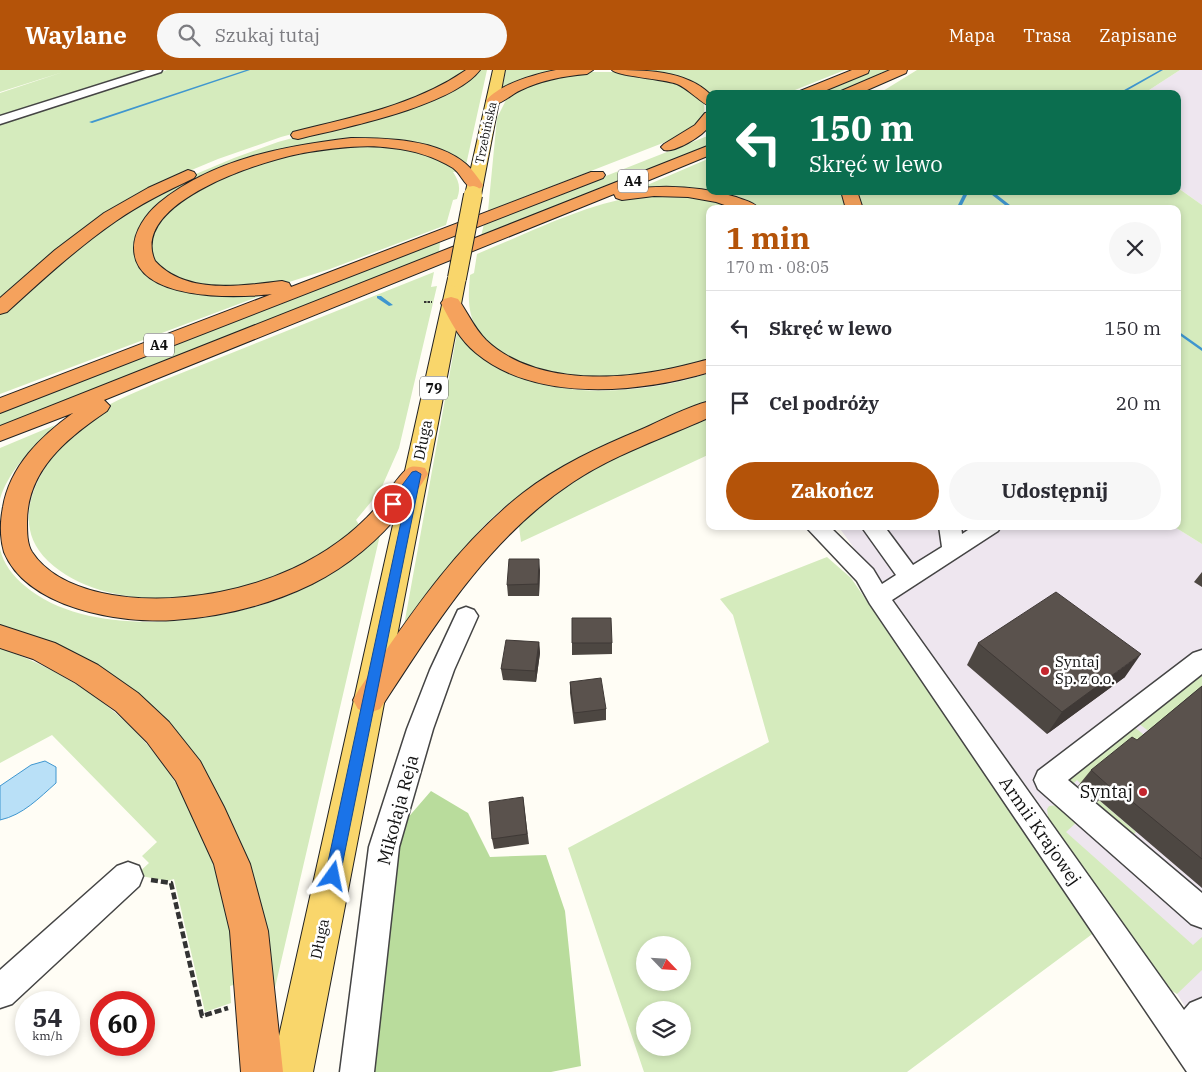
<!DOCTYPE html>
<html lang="pl">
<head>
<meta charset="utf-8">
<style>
	:root { --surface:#fff; --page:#f7f7f7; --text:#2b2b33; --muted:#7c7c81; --line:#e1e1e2; --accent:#b45309 }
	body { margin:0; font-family:"IBM Plex Serif",serif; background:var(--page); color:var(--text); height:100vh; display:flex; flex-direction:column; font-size:19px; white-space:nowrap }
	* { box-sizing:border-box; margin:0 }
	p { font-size:16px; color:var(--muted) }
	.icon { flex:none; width:28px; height:28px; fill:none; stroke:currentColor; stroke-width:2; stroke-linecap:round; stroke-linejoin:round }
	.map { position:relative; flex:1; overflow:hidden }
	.details { position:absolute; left:706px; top:135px; width:475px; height:325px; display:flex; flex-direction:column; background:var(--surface); border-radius:10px; box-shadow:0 2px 8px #0003 }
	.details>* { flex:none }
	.hud { position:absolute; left:706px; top:20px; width:475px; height:105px; border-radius:10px; box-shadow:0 2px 8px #0003; background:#0b6e4f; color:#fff; overflow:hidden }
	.needle { width:32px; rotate:115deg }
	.controls { position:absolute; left:636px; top:866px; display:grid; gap:10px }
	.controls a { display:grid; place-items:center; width:55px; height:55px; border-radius:50%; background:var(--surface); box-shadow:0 2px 8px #0003; font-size:25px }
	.speed { position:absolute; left:15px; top:921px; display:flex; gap:10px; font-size:25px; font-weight:700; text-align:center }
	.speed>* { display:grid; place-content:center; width:65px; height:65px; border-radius:50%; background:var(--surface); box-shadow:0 2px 8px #0003; line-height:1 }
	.speed small { font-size:12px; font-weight:400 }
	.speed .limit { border:8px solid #d22; background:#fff; color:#111 }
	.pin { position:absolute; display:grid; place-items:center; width:42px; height:42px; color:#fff; margin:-21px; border:2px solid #fff; border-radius:50%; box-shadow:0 1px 5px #0007 }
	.me { position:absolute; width:55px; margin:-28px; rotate:12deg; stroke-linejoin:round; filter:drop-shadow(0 0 4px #0008) }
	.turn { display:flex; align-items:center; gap:18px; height:105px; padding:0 20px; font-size:22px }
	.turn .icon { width:65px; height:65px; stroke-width:2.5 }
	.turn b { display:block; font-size:35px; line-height:42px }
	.round { display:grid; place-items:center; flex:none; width:52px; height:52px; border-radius:26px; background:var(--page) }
	.head { display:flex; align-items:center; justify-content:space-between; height:85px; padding:0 20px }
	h1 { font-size:30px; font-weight:700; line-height:38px; color:var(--accent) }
	.primary-button { display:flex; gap:10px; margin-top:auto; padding:10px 20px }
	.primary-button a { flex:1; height:58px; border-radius:30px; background:var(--accent); color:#fff; font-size:20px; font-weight:700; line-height:58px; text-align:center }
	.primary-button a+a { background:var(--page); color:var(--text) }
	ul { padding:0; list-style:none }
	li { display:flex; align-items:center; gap:15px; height:75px; padding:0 20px; border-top:1px solid var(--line) }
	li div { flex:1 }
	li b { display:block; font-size:19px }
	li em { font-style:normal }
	header { display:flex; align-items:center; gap:30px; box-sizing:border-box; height:70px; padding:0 25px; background:var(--accent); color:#fff }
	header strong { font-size:24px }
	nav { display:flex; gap:28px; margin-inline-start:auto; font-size:18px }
	.search { width:350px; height:45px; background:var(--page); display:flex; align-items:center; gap:12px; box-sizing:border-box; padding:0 18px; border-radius:28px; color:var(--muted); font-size:19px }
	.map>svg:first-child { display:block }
</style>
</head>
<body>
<header>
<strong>Waylane</strong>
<div class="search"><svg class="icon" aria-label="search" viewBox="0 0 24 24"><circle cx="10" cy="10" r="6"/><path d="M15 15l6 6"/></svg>Szukaj tutaj</div>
<nav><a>Mapa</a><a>Trasa</a><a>Zapisane</a></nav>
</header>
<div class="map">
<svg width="1202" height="1002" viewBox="0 0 1202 1002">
	<rect width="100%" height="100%" fill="#fffdf5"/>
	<path fill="#eee6ef" d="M1180,0h22v135l-24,-17v-94h-35z
		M838,456h335l29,18v489l-25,-39z"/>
	<path fill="#d5ebbd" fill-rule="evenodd" d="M0,0h146l-146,46v-23l63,-21 -63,20z
		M167,0h302l-7,6 -55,27 -126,34 -63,22 -48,20 -170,121v-177z
		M478,0h9l-21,95 -28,-15 -110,-8 -135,41 -57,65v11l8,12 18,12 106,10 -268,101v-80l101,-87 83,-48 50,-21 44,-16 113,-31z
		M506,0h62l-66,19z
		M637,0h208l-60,24h-75v2l-53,-23z
		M870,0h22l-56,24h-24z
		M917,0h263l-37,24h-265z
		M586,2h32l59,11 25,16c11,24 -17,34 -34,42l-180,70 9,-93 10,-20 17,-13z
		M710,65v10l-229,91 3,-12z
		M376,75l53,9 29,17 -5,1c6,9 8,16 4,27l-4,1 -7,25 -116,44 -44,14 -57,4 -30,-3 -15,-3 -27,-15 -7,-17 4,-20 18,-22 46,-30 91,-27z
		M710,88v33h132l6,18h-88l-8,-4 -114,-16z
		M1178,118l24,17v339l-29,-18h5v-317h-317l-6,-18h323z
		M649,125c31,0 59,3 89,14h-28v149c-27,9 -53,16 -81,18 -49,4 -149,-6 -159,-66 -2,-11 -1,-23 0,-35l4,-2 3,-19c55,-22 112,-53 172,-59z
		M440,172l-1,11 -439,174v-14z
		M434,202l-3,15 6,-1 -38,162 -19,43 -24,29 4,6c-29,23 -60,43 -95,56 -63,22 -164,29 -217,-21 -47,-45 2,-110 40,-142 19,-16 44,-25 66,-35z
		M457,263c59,71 172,66 253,40v27c-78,35 -168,65 -228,128 -30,32 -54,68 -79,103z
		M710,344v40l-189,88 -3,-23c60,-46 124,-74 192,-105z
		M55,355c-21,22 -46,44 -55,74v-51z
		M380,465l-106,457 -6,-22 4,-6 -11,-50 -56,-140 -205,-146v-79c4,16 13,27 25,37 60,51 177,39 246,16 39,-13 80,-39 109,-67z
		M827,487l24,21 244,354 -188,140h-263l-76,-224 201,-106 -36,-127 -13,-16zM645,875h37v37h-37zM645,940h37v38h-37z
		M0,578c161,58 217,174 240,335l-10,3 1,17 -26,9 -31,-133 -7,2 -31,-6 13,-12 -7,-7 15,-14 -105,-107 -52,28z
		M1202,604v17l-51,42 -13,-10z
		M1134,657l13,10 -66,47 -4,-4 -3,3 22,20 3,-3 37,32 -6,6 -62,-53v-6z
		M1058,735l20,16 -12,11 127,113 9,-8v33l-25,24 -10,-6 -118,-164 -2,-15 2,-3z"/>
	<path fill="#b9dc9c" d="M431,721l37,22 22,44 56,-2 19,56 16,155 -30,6h-182l30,-244z"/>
	<path fill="#b9e0f7" stroke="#3f96cf" d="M45,691l11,6v16c-17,15 -33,32 -56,37v-34l31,-21z"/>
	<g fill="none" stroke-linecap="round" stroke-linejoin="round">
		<path fill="#3f96cf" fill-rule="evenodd" d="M246,0h4l-158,53 -3,-1z
			M1160,0h3l-42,24h-4z
			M965,121h4l-9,18h-4z
			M987,121h5l23,18h-5z
			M377,226h4l12,9 -4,1 -12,-8z
			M1178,261l24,17v3l-24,-17z"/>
		<defs>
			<path id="minor" d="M146,0h16l-1,2 -161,52v-8z
				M805,456h24l44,43 9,15 14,-9 -35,-49h23l29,39 29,-18 -3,-21h22l1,8 12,-8h27l-3,5 -106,69 292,410 6,-7 12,-5v74h-15l-317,-468 -13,-23z
				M466,537l8,3 4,6 -24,54 -21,59 -34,118 -25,225h-34l29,-225 38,-118 23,-59 28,-60z
				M1202,580v24l-134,106 134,113v35l-11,-4 -153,-135 -4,-9 4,-9 155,-118z
				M128,792l11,4 4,10 -4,10 -127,118 -12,4v-38l117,-104z"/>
			<path id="major" d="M493,0h12l-24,125 -2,3h-12l-2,-3z
				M457,202l7,2 2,4 -153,794h-42l177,-794 2,-4z"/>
			<path id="highway" d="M466,0h14c-27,36 -137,58 -182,69l-5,-1 -2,-3 2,-3c59,-15 121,-26 173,-62z
				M556,0h37l-6,4c-23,2 -45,6 -66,16 -9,4 -18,13 -28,15l-7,-4c13,-17 50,-27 70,-31z
				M612,0c33,0 73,0 98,24v12c-8,-2 -21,-17 -33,-22 -13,-5 -61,-8 -65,-14z
				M852,0h17l-1,3 -51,21h-19l2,-3z
				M890,0h17l-1,3 -48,21h-19l2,-3z
				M710,42c0,5 1,11 -2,15 -5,9 -34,26 -44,23l-3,-3 3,-3 31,-19 10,-12z
				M351,68c36,0 86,1 115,26 7,6 12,14 17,21l-2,3c-16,4 -17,-12 -28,-20 -18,-11 -40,-18 -61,-20 -27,-4 -56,0 -83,4 -40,6 -181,49 -154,109 31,34 86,25 127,20l7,2 2,4 300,-115h12l2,3 -2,3 -603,235v-15l272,-104c-35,4 -138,8 -138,-46 0,-17 12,-34 25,-45 54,-44 125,-57 192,-65z
				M710,75v10l-85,35c38,-6 75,-4 111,7 7,3 19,5 23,12h-23l-20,-7 -28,-5 -34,-1 -32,4 -6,-2 -2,-4 -510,206 6,6 -3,5c-40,27 -80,59 -80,111 0,10 0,22 5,30 29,44 106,50 153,45 74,-7 148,-37 196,-95 8,-10 16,-25 26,-33 5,-4 12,-2 18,-1l3,6c-29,47 -66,85 -116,110 -43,21 -91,33 -138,36 -54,4 -147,-12 -170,-68 -4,-14 -4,-30 -1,-45 7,-41 38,-71 70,-94l-73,28v-15z
				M188,100l6,2 2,3 -2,3c-27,13 -54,26 -78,43 -39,27 -74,59 -109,91l-7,2v-16l55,-48 49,-37 44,-25z
				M841,121h16l6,18h-17z
				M451,227l7,2c10,14 16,29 28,41 43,41 117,41 172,31 18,-3 35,-8 52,-12v13c-70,21 -174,31 -234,-19 -16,-13 -26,-32 -35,-50l3,-4z
				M710,331v16c-46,21 -95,37 -137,65 -86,57 -138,143 -193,227l-11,4 -11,-4 -5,-9 5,-9c49,-71 96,-144 165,-198 35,-27 76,-46 117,-63 23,-10 46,-23 70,-29z
				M0,555l55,18 43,22 40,28 31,29 31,39 24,46 26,57 18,67 15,141h-42l-11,-141 -16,-67 -38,-83 -29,-39 -31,-31 -40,-28 -43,-24 -33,-11z"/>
		</defs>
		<use href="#minor" stroke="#444" stroke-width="3"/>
		<use href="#major" stroke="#222" stroke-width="2"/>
		<use href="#highway" stroke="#222" stroke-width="2"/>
		<path stroke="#333" stroke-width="2" stroke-dasharray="2.5 1" stroke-linecap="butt" d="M424,232h8"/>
		<path stroke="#333" stroke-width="4.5" stroke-dasharray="7 3" stroke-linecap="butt" d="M151,810l20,3 31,133 26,-8"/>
		<use href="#minor" fill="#fff" fill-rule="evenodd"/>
		<use href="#major" fill="#f9d66b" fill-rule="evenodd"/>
		<use href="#highway" fill="#f5a25d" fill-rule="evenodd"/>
		<defs>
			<path id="major-bridge" d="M457,208l16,-83"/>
		</defs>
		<use href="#major-bridge" stroke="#222" stroke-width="20" stroke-linecap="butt"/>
		<use href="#major-bridge" stroke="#f9d66b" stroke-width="18"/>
	</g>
	<path fill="#4d4742" d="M540,500l-1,26h-31l-1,-11z
		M1202,502v15l-8,-5z
		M539,572l1,11 -4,29 -33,-2 -2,-11z
		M572,573h40v11l-40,1z
		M978,573l147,34 -78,57 -80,-69z
		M570,612l36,27v11l-32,4 -4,-31z
		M1202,616v202l-103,-88 -2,2 -19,-16 13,-16 46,-30z
		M523,727l6,47 -35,5 -2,-10z"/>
	<path fill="#3f3936" d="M539,489l1,11 -1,26 -1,-12z
		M539,572l1,11 -4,29 -1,-11z
		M1141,584l-16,23 -78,57 15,-22z"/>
	<path fill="#5a524d" stroke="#3f3936" d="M509,489h30l-1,25 -31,1z
		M1056,522l85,62 -79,58 -84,-69z
		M572,548h39l1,25h-40z
		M506,570l33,2 -4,29 -34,-2z
		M601,608l5,31 -32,4 -4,-31z
		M1202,616v173l-90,-74 -2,2 -19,-17 41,-33 5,3z
		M523,727l4,37 -35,5 -3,-37z"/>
	<path fill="#1a73e8" stroke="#114b97" d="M416,401l5,3 -81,402 -2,5 -5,3 -6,-3 -2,-5 82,-382 -10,13h-7l-2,-3 24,-32z"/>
	<g fill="#c4262e" stroke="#fff" stroke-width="2">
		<circle cx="1045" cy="601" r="5"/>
		<circle cx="1143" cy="722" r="5"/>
	</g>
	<g text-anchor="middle" stroke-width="5" stroke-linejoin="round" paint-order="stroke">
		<g font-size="12" fill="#111" stroke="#fff">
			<text transform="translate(486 63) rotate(-78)" y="4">Trzebińska</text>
		</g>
		<g fill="#fff" stroke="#585858" stroke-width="1">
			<rect x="618" y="99.5" width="30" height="23" rx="4"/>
			<rect x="144" y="263.5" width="30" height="23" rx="4"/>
			<rect x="420" y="306.5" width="28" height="23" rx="4"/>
		</g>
		<g font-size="14" font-weight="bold" fill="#111">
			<text x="633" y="116">A4</text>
			<text x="159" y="280">A4</text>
			<text x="434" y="323">79</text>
		</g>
		<g font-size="15" fill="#111" stroke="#fff">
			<text transform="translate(423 370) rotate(-78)" y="5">Długa</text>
			<text transform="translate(320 869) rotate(-78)" y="5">Długa</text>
		</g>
		<g font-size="15" fill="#111" stroke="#fff" text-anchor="start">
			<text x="1055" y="597">Syntaj<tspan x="1055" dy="17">Sp. z o.o.</tspan></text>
		</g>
		<g font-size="18" fill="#111" stroke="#fff" text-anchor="end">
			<text x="1133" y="728">Syntaj</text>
		</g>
		<g font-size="18" fill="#111" stroke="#fff">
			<text transform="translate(398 740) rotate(-75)" y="6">Mikołaja Reja</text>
			<text transform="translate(1040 761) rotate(55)" y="6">Armii Krajowej</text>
		</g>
	</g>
</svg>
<div class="controls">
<a><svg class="needle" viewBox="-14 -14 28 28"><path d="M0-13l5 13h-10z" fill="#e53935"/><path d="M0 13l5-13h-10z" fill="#7c7c81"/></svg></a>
<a><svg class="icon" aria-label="layers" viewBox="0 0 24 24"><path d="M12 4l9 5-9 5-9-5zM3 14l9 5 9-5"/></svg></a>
</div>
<div class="speed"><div>54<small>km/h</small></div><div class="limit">60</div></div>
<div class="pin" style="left:393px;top:434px;background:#d93025"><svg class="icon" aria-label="arrive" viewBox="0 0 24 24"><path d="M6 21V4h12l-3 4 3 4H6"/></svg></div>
<svg class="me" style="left:333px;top:806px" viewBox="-20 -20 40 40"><path d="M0-17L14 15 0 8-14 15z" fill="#1a73e8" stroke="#fff" stroke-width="4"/></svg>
<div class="hud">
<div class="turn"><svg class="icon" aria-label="left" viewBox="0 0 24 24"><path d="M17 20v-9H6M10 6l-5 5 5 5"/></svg><div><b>150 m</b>Skręć w lewo</div></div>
</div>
<section class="details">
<div class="head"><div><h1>1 min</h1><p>170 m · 08:05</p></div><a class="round"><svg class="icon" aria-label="close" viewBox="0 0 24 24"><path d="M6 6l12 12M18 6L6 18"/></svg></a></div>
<ul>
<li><svg class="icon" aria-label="left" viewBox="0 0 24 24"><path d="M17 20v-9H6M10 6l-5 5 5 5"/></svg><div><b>Skręć w lewo</b></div><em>150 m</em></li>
<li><svg class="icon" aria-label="arrive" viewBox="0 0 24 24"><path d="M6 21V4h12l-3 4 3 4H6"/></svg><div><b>Cel podróży</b></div><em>20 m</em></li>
</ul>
<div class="primary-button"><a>Zakończ</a><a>Udostępnij</a></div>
</section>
</div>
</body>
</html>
